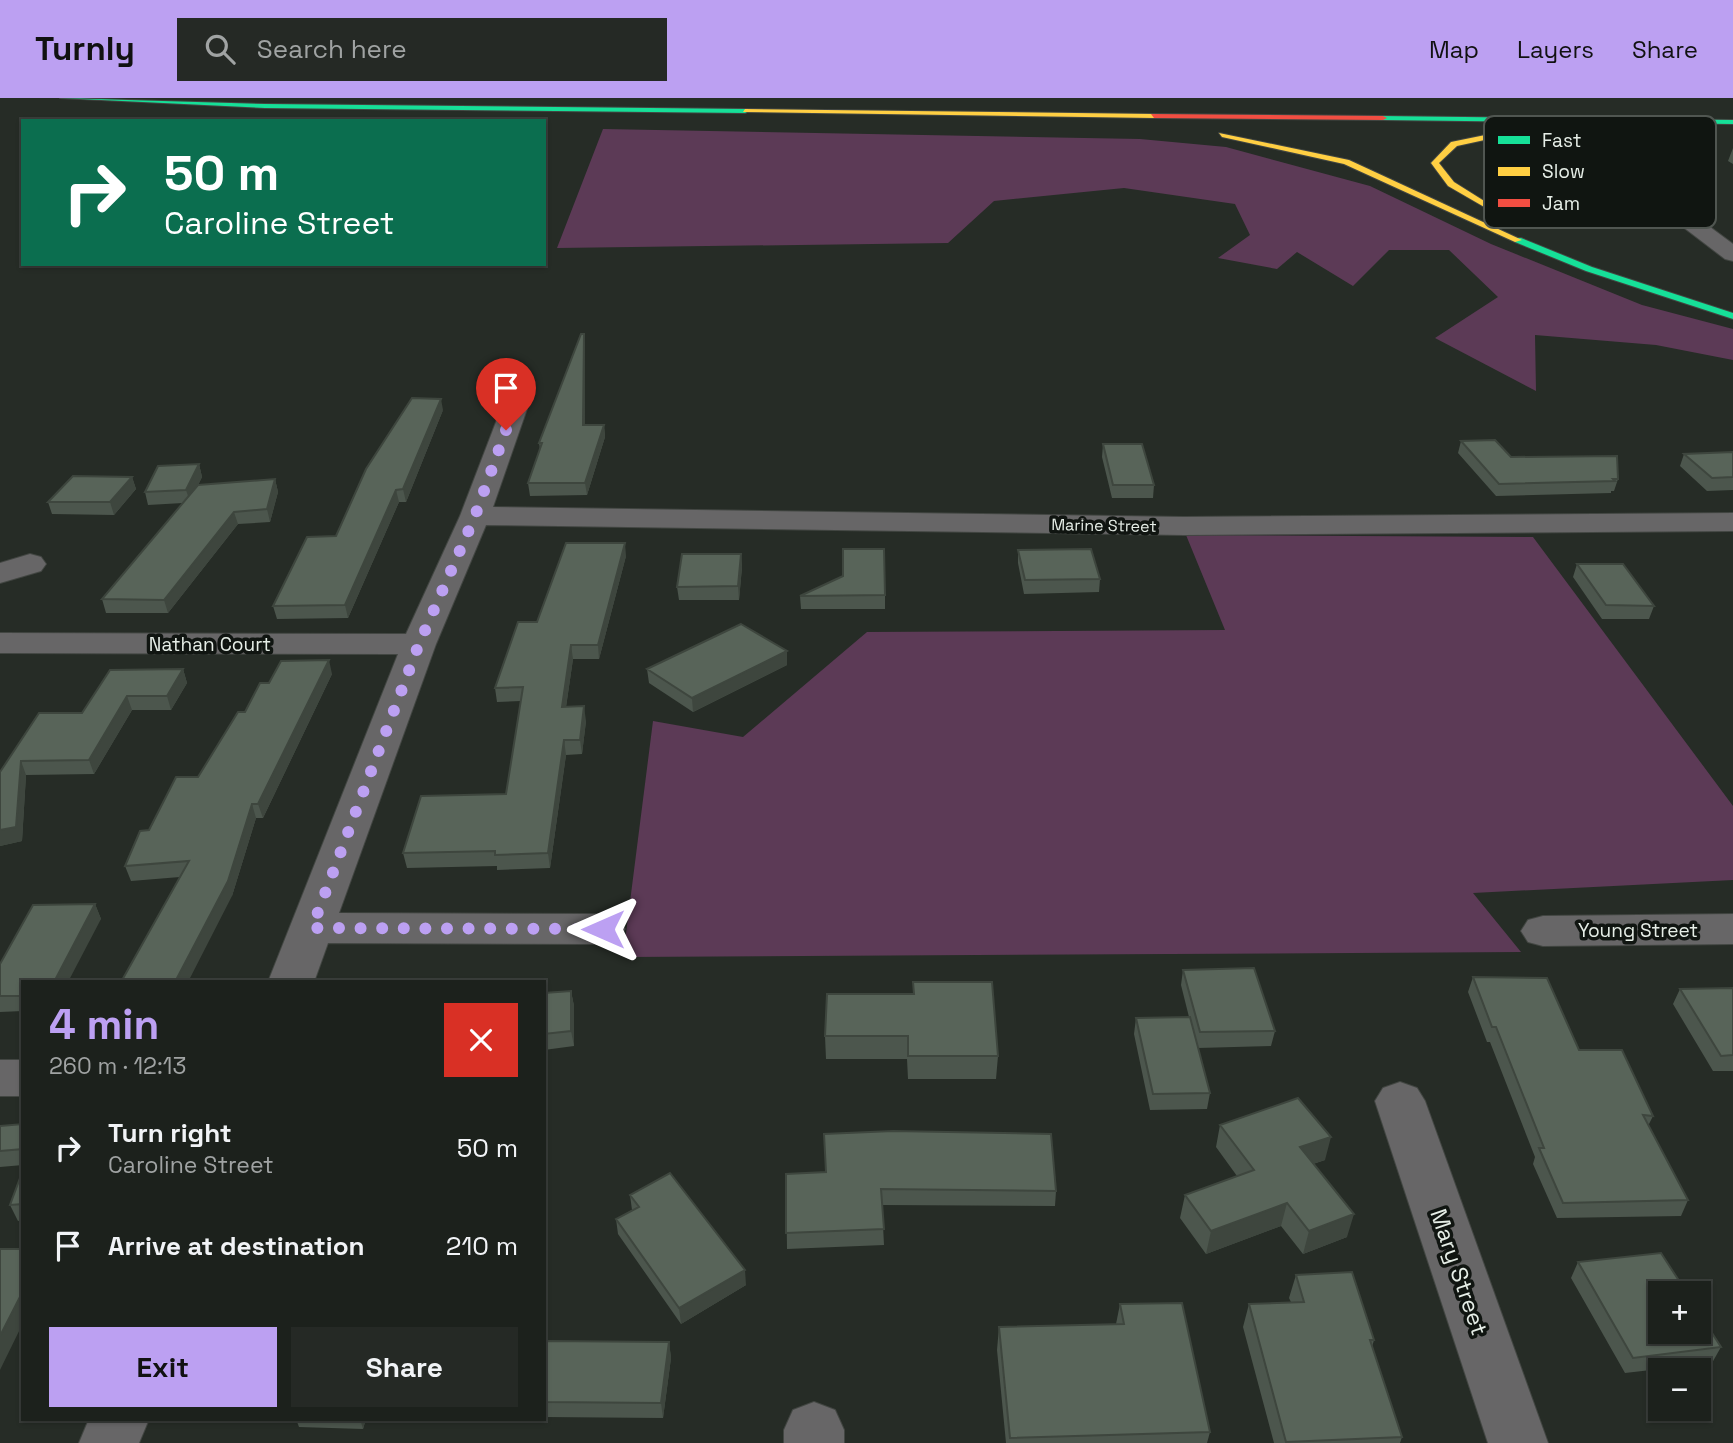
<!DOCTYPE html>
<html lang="en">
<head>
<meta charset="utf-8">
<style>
	:root { --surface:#1c211c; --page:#252925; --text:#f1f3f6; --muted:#a0a3a3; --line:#3a3e3b; --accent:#bca0f2 }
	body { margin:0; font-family:"Space Grotesk",sans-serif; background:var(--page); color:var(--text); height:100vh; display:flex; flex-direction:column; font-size:26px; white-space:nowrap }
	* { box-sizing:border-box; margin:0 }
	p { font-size:23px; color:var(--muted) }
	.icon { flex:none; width:38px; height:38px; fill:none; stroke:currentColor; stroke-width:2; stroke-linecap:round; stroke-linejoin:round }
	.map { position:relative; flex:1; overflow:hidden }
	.panel { position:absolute; left:21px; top:882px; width:525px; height:441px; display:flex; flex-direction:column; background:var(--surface); border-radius:0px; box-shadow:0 2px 5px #0004,0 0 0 2px var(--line) }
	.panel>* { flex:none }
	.top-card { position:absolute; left:21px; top:21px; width:525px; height:147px; border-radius:0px; box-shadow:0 2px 5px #0004,0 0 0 2px var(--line); background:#0b6e4f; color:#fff; overflow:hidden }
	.tools { position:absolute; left:1648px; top:1183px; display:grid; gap:14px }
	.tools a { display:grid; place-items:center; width:63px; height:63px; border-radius:0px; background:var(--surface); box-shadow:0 2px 5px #0004,0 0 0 2px var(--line); font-size:35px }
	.pin { position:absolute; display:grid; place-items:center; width:60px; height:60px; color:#fff; margin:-72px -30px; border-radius:50% 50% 50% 0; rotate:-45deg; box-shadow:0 0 7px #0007 }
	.pin .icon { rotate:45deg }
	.me { position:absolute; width:77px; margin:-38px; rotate:270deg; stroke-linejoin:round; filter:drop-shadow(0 0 5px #0008) }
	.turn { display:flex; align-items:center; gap:24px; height:147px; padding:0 28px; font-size:32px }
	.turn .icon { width:91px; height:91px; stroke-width:2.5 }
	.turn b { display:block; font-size:49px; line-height:60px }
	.round { display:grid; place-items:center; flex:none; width:74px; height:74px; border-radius:0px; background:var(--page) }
	.head { display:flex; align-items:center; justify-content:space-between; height:119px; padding:0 28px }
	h1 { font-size:42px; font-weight:800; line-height:52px; color:var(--accent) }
	.cta { display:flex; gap:14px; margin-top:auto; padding:14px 28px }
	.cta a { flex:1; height:80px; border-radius:0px; background:var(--accent); color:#111; font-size:28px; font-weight:800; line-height:80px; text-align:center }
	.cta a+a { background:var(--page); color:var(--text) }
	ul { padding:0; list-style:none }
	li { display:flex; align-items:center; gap:21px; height:98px; padding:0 28px }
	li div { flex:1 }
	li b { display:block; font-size:26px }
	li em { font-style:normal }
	header { display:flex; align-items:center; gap:42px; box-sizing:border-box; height:98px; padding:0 35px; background:var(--accent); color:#111 }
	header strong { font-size:33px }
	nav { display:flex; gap:38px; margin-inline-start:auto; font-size:24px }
	.search { width:490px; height:63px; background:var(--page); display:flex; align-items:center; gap:18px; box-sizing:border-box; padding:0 24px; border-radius:0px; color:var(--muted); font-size:26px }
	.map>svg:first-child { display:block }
</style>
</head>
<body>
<header>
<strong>Turnly</strong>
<div class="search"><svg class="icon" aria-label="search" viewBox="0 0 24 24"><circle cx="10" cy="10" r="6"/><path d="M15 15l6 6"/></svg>Search here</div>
<nav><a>Map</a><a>Layers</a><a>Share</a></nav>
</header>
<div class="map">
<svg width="1733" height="1345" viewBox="0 0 1733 1345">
	<rect width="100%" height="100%" fill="#262c26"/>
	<path fill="#5c3a56" d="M603,31l537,10 86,8 144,39 121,58 151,61 91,24v31l-77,-15 -121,-10 1,56 -101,-53 63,-41 -49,-47h-60l-36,36 -56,-34 -20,17 -59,-11 32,-23 -15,-31 -111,-16 -130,13 -46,42 -391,5z
		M1186,437l347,2 200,269v74l-260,13 48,59 -898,5 30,-236 90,16 124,-105 358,-2z"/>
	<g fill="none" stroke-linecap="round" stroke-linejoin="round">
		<defs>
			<path id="street" d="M1555,44l51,13 23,12 104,77v17l-8,-2 -110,-84 -23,-12 -43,-11 -3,-4z
				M504,284l9,2 14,25 -34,98 691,10 549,-4v18l-549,4 -698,-10 -50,119 -97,269 264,1 15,4 7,11 -7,11 -15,4 -275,-1 -14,39h-46l130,-328 -398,-1v-20l406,1 54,-118 41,-107 -10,-19 4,-6z
				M30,456l11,3 5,7 -5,7 -41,12v-20z
				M1733,816v30l-190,2 -15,-4 -7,-11 7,-11 15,-4z
				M0,962h23v36h-23z
				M1400,984l17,6 8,13 123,342h-60l-113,-342 8,-13z
				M814,1304l21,8 9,20v13h-60v-13l9,-20z
				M89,1321h60l-10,24h-60z"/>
			<path id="fast" d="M60,0l205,6 480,5 4,2 -4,2 -480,-5z
				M1380,18l353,4v4l-350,-4z
				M1515,140h6l71,29 141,46v6l-147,-48 -71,-29z"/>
			<path id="slow" d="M745,11l409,5 4,2 -4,2 -411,-6z
				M1500,34l3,4 -46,10 -18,17 15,19 35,22v4h-3l-38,-22 -17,-23 20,-21z
				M1219,35l130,27 173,80 -7,2 -171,-78 -122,-27z"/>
			<path id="jam" d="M1151,16l232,2 4,2 -4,2 -229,-2z"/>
		</defs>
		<use href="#street" stroke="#424642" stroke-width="2"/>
		<use href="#fast" stroke="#424642" stroke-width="2"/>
		<use href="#slow" stroke="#424642" stroke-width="2"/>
		<use href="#jam" stroke="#424642" stroke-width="2"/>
		<use href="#street" fill="#676667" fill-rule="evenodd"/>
		<use href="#fast" fill="#16e098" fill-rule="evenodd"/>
		<use href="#slow" fill="#ffcf43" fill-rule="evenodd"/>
		<use href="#jam" fill="#f24e42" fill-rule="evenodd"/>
	</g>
	<path fill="#4c564d" d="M1733,50v16l-5,-3z
		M585,247v80h19l1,12 -18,58 -57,1 -2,-13 12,-34 -1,-6z
		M443,312l-37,92h-7l-51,116 -71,1 -4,-13 63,-70z
		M1461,343l50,16 107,22 -4,12h-3v2l-115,3 -38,-43z
		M1103,346l51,41 -1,13h-41l-10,-41z
		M1733,354v38l-26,1 -27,-25 4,-12z
		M199,366l3,13 -4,8 77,-6 3,13 -8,30 -32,2 -70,89h-62l-4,-14 81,-96 -35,2 -3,-13z
		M132,379l4,12 -22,26 -62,-1 -4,-12z
		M1018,452l82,29 -1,13 -75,2 -6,-31z
		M741,456l1,13 -3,33h-60l-2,-13z
		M626,458l-27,103h-26l-7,48 20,14 -4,33 -16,1 -16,113 -53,2v-4l-90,2 -4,-15 103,-59 15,-93 -24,1 -2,-14 42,-66z
		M1577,466l77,42 -5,13h-47l-29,-42z
		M885,497v14h-84l-1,-13z
		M787,567l-94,47 -44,-29 -2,-14z
		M183,571l4,14 -16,27h-39l-38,64 -68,1 -4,66 -22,5v-74l82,-59z
		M332,576l-69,144h-7l-24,78 -52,-19 -49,4 -6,-15 24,-36 49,-53 47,-65 24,-29z
		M95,806l6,15 -78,63v29l-23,1v-48z
		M1183,872l92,61 -4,15 -73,2 12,45 -3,16 -57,1 -16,-76 2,-16 53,-1 -8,-32z
		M1473,879l106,73 74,66 -5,10 40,74 -7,16 -124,2 -24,-54 2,-7 -45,-115h-3l-19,-50z
		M913,884l85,74 -2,23h-88l-1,-20h-81l-1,-23 88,-42z
		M1733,890v83h-20l-40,-67 7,-15z
		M571,893l3,15v40l-30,4v-57z
		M23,1026v41l-23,2v-41z
		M1220,1027l105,35 -12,4 34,73 -44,17 -22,-28 -75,28 -26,-36 5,-23 52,-19 -21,-29z
		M23,1072v50l-5,1 -8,-16z
		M786,1076l270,17 -1,15 -173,-1 2,40 -97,4z
		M630,1097l116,90 -65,39 -63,-90 -2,-15 16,-9z
		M1578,1164l143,85 -9,16 -87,10 -54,-95z
		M1296,1177l78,65 -2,7 30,90 -2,6h-126l-31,-116 6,-23 42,-2 -2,-4z
		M1120,1206l90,128 -3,11h-201l-9,-93 2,-23 117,-3z
		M544,1243l125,1 2,16 -8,60 -119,-1z
		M296,1321h70l-3,10 -64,-2z"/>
	<path fill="#3e463e" d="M584,236l1,11v92l-2,-12z
		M441,301l2,11 -37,92 -3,-13z
		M604,327l1,12 -18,58 -2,-12z
		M199,366l3,13 -12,25 -4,-12z
		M132,379l4,12 -22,26 -4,-13z
		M275,381l3,13 -8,30 -3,-13z
		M396,392l3,12 -51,116 -3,-13z
		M234,414l4,12 -70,89 -4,-13z
		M625,445l1,13 -27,103 -1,-14z
		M741,456l1,13 -3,33 -1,-14z
		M571,547l2,14 -9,62 -2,-14z
		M787,553v14l-94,47 -1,-14z
		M329,562l3,14 -69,144 -5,-14z
		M183,571l4,14 -16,27 -4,-14z
		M127,598l5,14 -38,64 -5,-14z
		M584,608l2,15 -4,33 -2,-14z
		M564,642l2,15 -16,113 -2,-15z
		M21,663l5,14 -4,66 -22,5v-16z
		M252,706l4,14 -24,78 -44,86h-13z
		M95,806l6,15 -33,63h-14z
		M571,893l3,15v40l-3,-15z
		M1331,1039l-6,23 -31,10 6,-23z
		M1287,1105l-6,23 -75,28 5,-23z
		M1354,1116l-7,23 -44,17 6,-23z
		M745,1172l1,15 -65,39 -2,-16z
		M23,1193v32l-23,47v-34z
		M669,1244l2,16 -8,60 -2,-15z
		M360,1321h6l-3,10z"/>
	<path fill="#586459" stroke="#3e463e" stroke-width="2" d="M581,236h3l-1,91h21l-19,58h-57l14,-40h-3z
		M412,300l29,1 -38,90 -7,1 -51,115 -72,1 34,-69 29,-1 30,-67z
		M1495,342l16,17 106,-1 1,23h-5l2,2 -116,3 -38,-43z
		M1103,346h39l12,41h-41z
		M1733,354v25l-21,1 -28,-24z
		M199,366l-13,26 -41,2 13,-26z
		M73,378l59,1 -22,25h-62z
		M275,381l-8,30 -33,3 -70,88 -62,-1 96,-114z
		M566,445h59l-27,102h-27l-9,62 22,-1 -4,34h-16l-16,113 -53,2v-4l-92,2 18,-57 85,-2 17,-107 -28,1 23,-66h19z
		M843,451h41l1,46 -85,1 43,-20z
		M1091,451l9,30 -75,1 -7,-30z
		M682,456h59l-3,32 -61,1z
		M1577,466h46l31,42 -48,-1z
		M741,526l46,27 -95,47 -45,-29z
		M329,562l-71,144h-6l-24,77 -53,101h-54l68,-121 -64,5 15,-35 9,-1 27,-53h22l40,-65h7l15,-29h9l12,-22z
		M183,571l-16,27h-40l-38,64 -68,1 -5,66 -16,3v-58l39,-59h43l28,-43z
		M95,806l-41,78h-31v14h-23v-32l33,-59z
		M1254,870l21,63 -75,1 -17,-62z
		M1473,879l74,1 32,72h43l31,66 -10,-1 45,85 -125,3 -24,-55h5l-48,-121h-4z
		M913,884h79l6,74h-90v-20h-83l2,-42h87z
		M1733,890v67l-12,1 -41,-67z
		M571,893v40l-27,3v-41z
		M1190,919l20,76 -57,1 -17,-76z
		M1298,1000l33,39 -31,10 54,67 -45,17 -22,-28 -76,28 -26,-36 69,-25 -34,-45z
		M23,1026v25l-23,2v-25z
		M893,1033l158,3 5,57 -175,-2 3,40 -98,4v-59l40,-2 -2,-38z
		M23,1072v34l-13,1z
		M670,1075l75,97 -66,38 -63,-89 23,-12 -9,-12z
		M0,1151h23v42l-23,45z
		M1661,1155l26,40h-26v39h38v-19l22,34 -88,11 -55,-96z
		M1352,1174l22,68h-4l32,97 -116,5 -37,-138 55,-2 -8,-27z
		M1182,1205l28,129 -200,6 -11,-111 125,-3 -4,-20z
		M544,1243l125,1 -8,61 -117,-1z"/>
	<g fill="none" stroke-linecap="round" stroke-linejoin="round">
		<path stroke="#bca0f2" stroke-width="12" stroke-dasharray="0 21.6" d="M506,332l-31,86 -56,128 -107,284 291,1"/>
	</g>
	<g text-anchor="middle" stroke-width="7" stroke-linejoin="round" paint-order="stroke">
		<g font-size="16" fill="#e6eee7" stroke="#101511">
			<text transform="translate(1104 427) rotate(1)" y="6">Marine Street</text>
		</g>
		<g font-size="19" fill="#e6eee7" stroke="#101511">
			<text x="210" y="553">Nathan Court</text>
			<text x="1638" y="839">Young Street</text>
		</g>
		<g font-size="23" fill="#e6eee7" stroke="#101511">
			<text transform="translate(1459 1174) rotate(71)" y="8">Mary Street</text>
		</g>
	</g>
	<rect x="1484" y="18" width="232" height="112" rx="10" fill="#101511" stroke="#505651" stroke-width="2"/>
	<rect x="1498" y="38" width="32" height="8" fill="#16e098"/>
	<rect x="1498" y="69" width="32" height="9" fill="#ffcf43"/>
	<rect x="1498" y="101" width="32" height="8" fill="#f24e42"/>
	<g font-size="19" fill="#e6eee7">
		<text x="1542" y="49">Fast</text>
		<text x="1542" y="80">Slow</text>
		<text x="1542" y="112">Jam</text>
	</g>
</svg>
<div class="tools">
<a>+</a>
<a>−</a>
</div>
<div class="pin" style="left:506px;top:332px;background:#d93025"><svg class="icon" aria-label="arrive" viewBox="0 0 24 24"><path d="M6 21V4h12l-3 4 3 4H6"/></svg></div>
<svg class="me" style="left:603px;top:831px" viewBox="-20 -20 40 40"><path d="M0-17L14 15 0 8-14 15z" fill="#bca0f2" stroke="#fff" stroke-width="4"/></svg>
<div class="top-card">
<div class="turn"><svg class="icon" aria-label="right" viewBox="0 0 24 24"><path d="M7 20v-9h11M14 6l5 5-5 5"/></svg><div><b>50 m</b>Caroline Street</div></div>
</div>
<section class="panel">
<div class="head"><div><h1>4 min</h1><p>260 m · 12:13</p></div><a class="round" style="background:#d93025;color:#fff"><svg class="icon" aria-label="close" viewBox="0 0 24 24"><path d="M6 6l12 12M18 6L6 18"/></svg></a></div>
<ul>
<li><svg class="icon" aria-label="right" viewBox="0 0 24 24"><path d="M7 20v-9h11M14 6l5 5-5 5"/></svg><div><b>Turn right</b><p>Caroline Street</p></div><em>50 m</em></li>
<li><svg class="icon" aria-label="arrive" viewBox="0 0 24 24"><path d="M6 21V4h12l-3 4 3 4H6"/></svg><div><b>Arrive at destination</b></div><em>210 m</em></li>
</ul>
<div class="cta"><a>Exit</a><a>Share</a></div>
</section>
</div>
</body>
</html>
